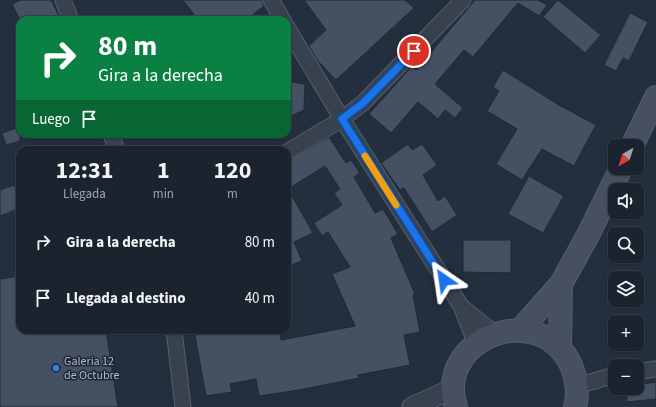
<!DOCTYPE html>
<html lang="es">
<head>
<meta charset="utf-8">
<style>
	:root { --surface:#1b232e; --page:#282f3a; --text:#f1f3f6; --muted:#a0a4aa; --line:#39404a }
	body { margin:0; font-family:"Source Sans 3",sans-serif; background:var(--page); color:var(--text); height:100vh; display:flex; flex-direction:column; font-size:15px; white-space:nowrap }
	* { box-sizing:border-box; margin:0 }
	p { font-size:13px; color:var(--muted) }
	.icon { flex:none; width:22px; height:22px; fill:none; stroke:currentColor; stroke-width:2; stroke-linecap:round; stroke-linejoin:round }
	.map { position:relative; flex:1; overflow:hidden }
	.details { position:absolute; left:16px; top:146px; width:275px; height:188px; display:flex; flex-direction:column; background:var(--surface); border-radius:12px; box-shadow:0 1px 3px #0004,0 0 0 1px var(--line) }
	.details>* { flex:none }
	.top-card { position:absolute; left:16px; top:16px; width:275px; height:122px; border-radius:12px; box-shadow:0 1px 3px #0004,0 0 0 1px var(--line); background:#0b8043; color:#fff; overflow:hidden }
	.needle { width:26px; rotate:219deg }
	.fabs { position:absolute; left:608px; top:139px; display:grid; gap:8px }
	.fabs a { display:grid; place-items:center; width:36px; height:36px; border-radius:8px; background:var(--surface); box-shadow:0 1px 3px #0004,0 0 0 1px var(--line); font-size:20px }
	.pin { position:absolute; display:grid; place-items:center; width:34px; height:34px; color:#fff; margin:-17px; border:2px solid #fff; border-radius:50%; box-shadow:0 1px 4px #0007 }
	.me { position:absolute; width:44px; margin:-22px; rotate:328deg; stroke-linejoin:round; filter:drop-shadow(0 0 3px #0008) }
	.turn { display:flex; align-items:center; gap:14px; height:84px; padding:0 16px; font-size:18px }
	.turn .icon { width:52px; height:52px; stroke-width:2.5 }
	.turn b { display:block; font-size:28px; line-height:34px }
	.then { display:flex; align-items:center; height:38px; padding:0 16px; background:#0003; gap:8px; font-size:15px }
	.eta { display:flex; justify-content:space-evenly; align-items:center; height:68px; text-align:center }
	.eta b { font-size:24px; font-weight:700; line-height:28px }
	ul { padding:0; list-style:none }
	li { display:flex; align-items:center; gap:12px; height:56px; padding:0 16px }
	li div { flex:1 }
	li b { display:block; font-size:15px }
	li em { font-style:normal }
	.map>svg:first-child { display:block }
</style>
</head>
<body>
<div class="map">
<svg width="656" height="407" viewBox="0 0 656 407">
	<rect width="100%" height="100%" fill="#242f3e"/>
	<path fill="#455162" stroke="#1f2835" d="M21,0h30l10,20h-41l-8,-16z
		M183,0h79l2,6 -18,14h-48z
		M304,0h101l9,8 -78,72 -19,-20 -8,-14 17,-16z
		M475,0h63l9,5 -8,11 -21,-13 -45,54 -9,-7 -29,34 28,24 -8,10 -10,-8 -7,9 -20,-17 -27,31 -22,-19 43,-48 4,4z
		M558,0l43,35 -16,18 -42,-36z
		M630,13l18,9 -19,39 -6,-3 -7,13 -12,-6z
		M503,70l56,35 37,20 -22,41 -32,-17 -20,31 -26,-16 21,-35 -30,-18 12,-20 -6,-4z
		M287,81l18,3 -1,26 -17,8z
		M20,127v14l-14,4 -4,-12z
		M329,137l17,26 5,-3 9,13 -6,4 21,36 8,-4 15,25 -7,4 24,56 -2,1 7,37 -16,3 6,30 -52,10 1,3 -60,12 -40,6 -3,-17 -26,5 2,8 -26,4 -12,-66h86l1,10 74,-14 -23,-52 18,-7 -22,-35 -6,4 -8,-13 28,-18 -8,-12 6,-4 -15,-23 -37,23 25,44 -19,9 8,19 -15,6v-106z
		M408,144l4,6 10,-6 15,21 -14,10 15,26 7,-5 12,19 -25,17 -28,-44 -4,2 -19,-27z
		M529,176l35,20 -21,37 -35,-19z
		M14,185l6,15v8l-20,8v-26z
		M463,240h48v33l-48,-1z
		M20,276v54h86l12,77h-118v-128z
		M656,382v17l-29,3 -1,-14h11v-3z"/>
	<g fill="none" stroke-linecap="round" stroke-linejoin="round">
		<defs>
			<path id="minor" d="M63,0l8,20
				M271,0l12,20
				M463,0l-100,103 -21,16 119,187 15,38
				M287,27l55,92 -55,33
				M111,134l6,16
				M462,307l32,26
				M174,330l9,77
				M637,372l19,-3
				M577,386l38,-11"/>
			<path id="tertiary" d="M412,407l42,-19"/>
			<path id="secondary" d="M632,146l24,-49
				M520,330l41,-46 27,-49 33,-67
				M560,349l1,-65
				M456,407c-22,-69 83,-109 115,-42 5,13 8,29 4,42"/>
		</defs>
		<use href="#minor" stroke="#565f6c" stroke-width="17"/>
		<use href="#tertiary" stroke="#565f6c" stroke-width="21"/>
		<use href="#secondary" stroke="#565f6c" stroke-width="24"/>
		<use href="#minor" stroke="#38414e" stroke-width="15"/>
		<use href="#tertiary" stroke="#38414e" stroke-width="19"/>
		<use href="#secondary" stroke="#465061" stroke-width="22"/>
	</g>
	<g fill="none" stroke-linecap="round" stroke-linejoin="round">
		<defs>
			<path id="route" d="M414,51l-51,52 -21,16 102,161"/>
		</defs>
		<use href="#route" stroke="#114b97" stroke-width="10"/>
		<use href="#route" stroke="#1a73e8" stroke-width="7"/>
		<path stroke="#f59e0b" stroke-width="7" d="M365,156l31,49"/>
	</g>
	<circle fill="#3f7fe0" stroke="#1d2633" stroke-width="1.5" cx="56" cy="368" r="4"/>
	<g text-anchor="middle" stroke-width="3" stroke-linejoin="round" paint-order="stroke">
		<g font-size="12" fill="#b4bcc9" stroke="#1d2633" text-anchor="start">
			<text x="64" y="365">Galeria 12<tspan x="64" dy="14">de Octubre</tspan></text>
		</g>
	</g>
</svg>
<div class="fabs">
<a><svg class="needle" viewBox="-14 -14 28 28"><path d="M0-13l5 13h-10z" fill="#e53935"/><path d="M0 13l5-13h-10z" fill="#a0a4aa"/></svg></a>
<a><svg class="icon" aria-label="sound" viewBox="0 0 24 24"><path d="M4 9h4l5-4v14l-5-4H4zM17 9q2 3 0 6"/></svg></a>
<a><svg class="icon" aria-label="search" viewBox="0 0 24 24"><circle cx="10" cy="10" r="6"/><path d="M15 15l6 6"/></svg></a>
<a><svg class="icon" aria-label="layers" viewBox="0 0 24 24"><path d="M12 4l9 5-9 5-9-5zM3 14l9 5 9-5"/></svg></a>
<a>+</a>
<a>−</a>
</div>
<div class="pin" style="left:414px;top:51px;background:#d93025"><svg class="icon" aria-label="arrive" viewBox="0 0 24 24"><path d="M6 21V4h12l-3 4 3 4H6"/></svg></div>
<svg class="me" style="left:444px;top:280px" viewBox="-20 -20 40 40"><path d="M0-17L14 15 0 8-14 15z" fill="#1a73e8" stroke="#fff" stroke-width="4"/></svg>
<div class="top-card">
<div class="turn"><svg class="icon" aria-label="right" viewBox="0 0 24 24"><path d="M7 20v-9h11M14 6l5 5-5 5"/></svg><div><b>80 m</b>Gira a la derecha</div></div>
<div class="then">Luego<svg class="icon" aria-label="arrive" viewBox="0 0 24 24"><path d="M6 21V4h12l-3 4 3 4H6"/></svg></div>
</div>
<section class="details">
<div class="eta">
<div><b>12:31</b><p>Llegada</p></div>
<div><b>1</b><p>min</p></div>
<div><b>120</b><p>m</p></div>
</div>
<ul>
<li><svg class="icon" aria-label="right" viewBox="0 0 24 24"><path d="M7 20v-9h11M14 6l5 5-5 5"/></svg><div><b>Gira a la derecha</b></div><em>80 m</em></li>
<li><svg class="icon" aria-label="arrive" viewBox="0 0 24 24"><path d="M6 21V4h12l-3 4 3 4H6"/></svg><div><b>Llegada al destino</b></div><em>40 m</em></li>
</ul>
</section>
</div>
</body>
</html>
